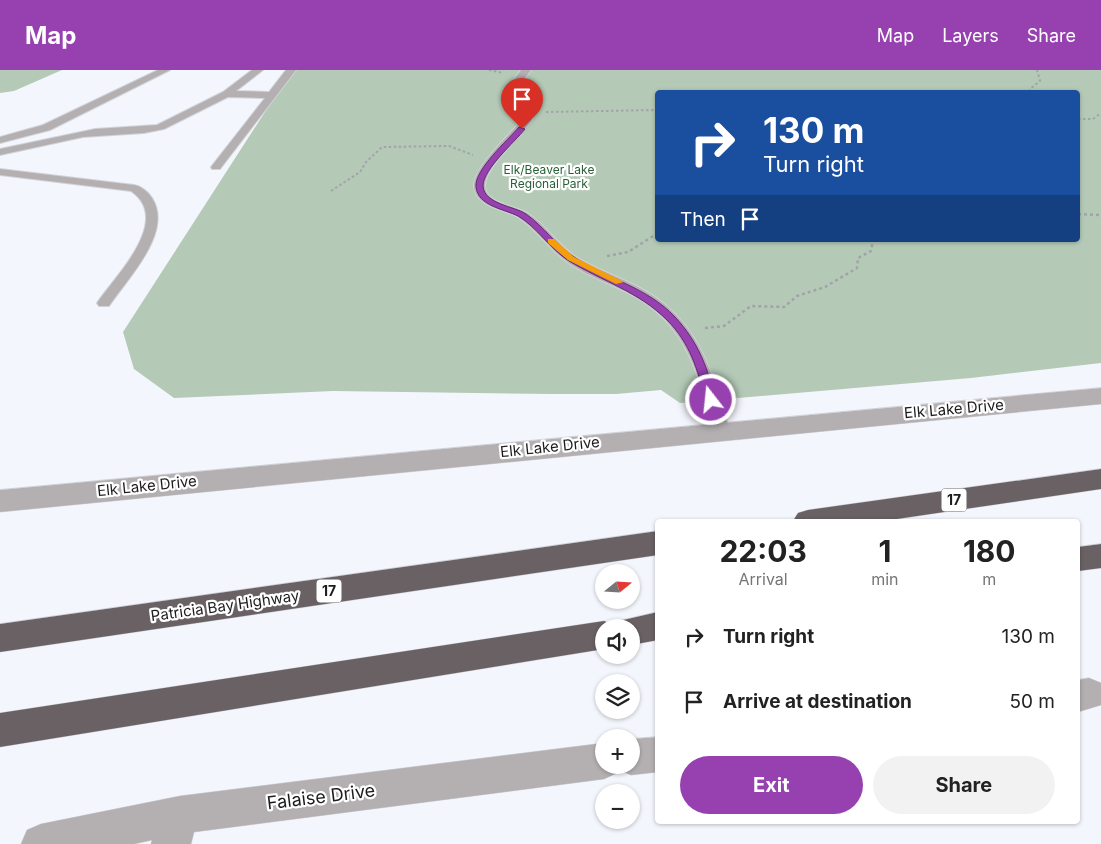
<!DOCTYPE html>
<html lang="en">
<head>
<meta charset="utf-8">
<style>
	:root { --surface:#fff; --page:#f2f2f2; --text:#222; --muted:#767676; --accent:#9641af }
	body { margin:0; font-family:Inter,sans-serif; background:var(--page); color:var(--text); height:100vh; display:flex; flex-direction:column; font-size:19px; white-space:nowrap }
	* { box-sizing:border-box; margin:0 }
	p { font-size:16px; color:var(--muted) }
	.icon { flex:none; width:28px; height:28px; fill:none; stroke:currentColor; stroke-width:2; stroke-linecap:round; stroke-linejoin:round }
	.map { position:relative; flex:1; overflow:hidden }
	.panel { position:absolute; left:655px; top:449px; width:425px; height:305px; display:flex; flex-direction:column; background:var(--surface); border-radius:5px; box-shadow:0 1px 4px #0004 }
	.panel>* { flex:none }
	.banner { position:absolute; left:655px; top:20px; width:425px; height:152px; border-radius:5px; box-shadow:0 1px 4px #0004; background:#1a4fa0; color:#fff; overflow:hidden }
	.needle { width:32px; rotate:72deg }
	.tools { position:absolute; left:595px; top:494px; display:grid; gap:10px }
	.tools a { display:grid; place-items:center; width:45px; height:45px; border-radius:50%; background:var(--surface); box-shadow:0 1px 4px #0004; font-size:25px }
	.pin { position:absolute; display:grid; place-items:center; width:42px; height:42px; color:#fff; margin:-51px -21px; border-radius:50% 50% 50% 0; rotate:-45deg; box-shadow:0 0 5px #0007 }
	.pin .icon { rotate:45deg }
	.me { position:absolute; width:55px; margin:-28px; rotate:344deg; stroke-linejoin:round; filter:drop-shadow(0 0 4px #0008) }
	.turn { display:flex; align-items:center; gap:18px; height:105px; padding:0 25px; font-size:22px }
	.turn .icon { width:65px; height:65px; stroke-width:2.5 }
	.turn b { display:block; font-size:35px; line-height:42px }
	.then { display:flex; align-items:center; height:48px; padding:0 25px; background:#0003; gap:10px; font-size:19px }
	.eta { display:flex; justify-content:space-evenly; align-items:center; height:85px; text-align:center }
	.eta b { font-size:30px; font-weight:700; line-height:35px }
	.button { display:flex; gap:10px; margin-top:auto; padding:10px 25px }
	.button a { flex:1; height:58px; border-radius:30px; background:var(--accent); color:#fff; font-size:20px; font-weight:700; line-height:58px; text-align:center }
	.button a+a { background:var(--page); color:var(--text) }
	ul { padding:0; list-style:none }
	li { display:flex; align-items:center; gap:15px; height:65px; padding:0 25px }
	li div { flex:1 }
	li b { display:block; font-size:19px }
	li em { font-style:normal }
	header { display:flex; align-items:center; gap:30px; box-sizing:border-box; height:70px; padding:0 25px; background:var(--accent); color:#fff }
	header strong { font-size:24px }
	nav { display:flex; gap:28px; margin-inline-start:auto; font-size:18px }
	.map>svg:first-child { display:block }
</style>
</head>
<body>
<header>
<strong>Map</strong>
<nav><a>Map</a><a>Layers</a><a>Share</a></nav>
</header>
<div class="map">
<svg width="1101" height="774" viewBox="0 0 1101 774">
	<rect width="100%" height="100%" fill="#f4f6fd"/>
	<path fill="#b4cab7" fill-rule="evenodd" d="M0,0h62l-48,21 -14,2z
		M292,0h809v293l-130,15 -291,25 -19,-13 -45,4h-63l-220,-3 -159,7 -40,-29 -11,-37zM658,22h420v148h-420z"/>
	<g fill="none" stroke-linecap="round" stroke-linejoin="round">
		<defs>
			<path id="service" d="M158,0h12l-120,60 -50,13v-6l43,-12z
				M252,0h11l-27,21 33,1 17,-22h10l-76,99h-8l-1,-2 54,-69 -37,-1 -64,32 -20,4 -61,4 -83,18v-6l95,-20 62,-4 66,-33z
				M521,0h10l-6,8 7,42c-11,15 -49,49 -47,67 2,16 28,19 40,25 19,10 32,33 51,45 28,17 61,25 87,46 42,34 51,79 67,128l-2,4h-12l-2,-4c-13,-45 -22,-92 -62,-123 -26,-21 -61,-28 -86,-47 -17,-13 -30,-32 -48,-44 -14,-8 -43,-10 -44,-31 -1,-17 36,-52 48,-66l-7,-42z
				M0,99l134,16c7,1 14,7 18,13 22,34 -25,81 -43,108h-10l-2,-3c19,-28 76,-83 34,-112l-131,-16z"/>
			<path id="minor" d="M1089,608l12,5v22l-23,7v-32z
				M658,667v35l-27,3 -12,-5 -2,3 -13,6 -410,53 -3,12h-40l1,-4 -18,4h-113l6,-14 14,-6 139,-28 424,-53v22h27v-26z"/>
			<path id="tertiary" d="M1101,318v16l-1101,108v-22z"/>
			<path id="motorway" d="M1101,399v20l-218,32h-90l5,-8 10,-3z
				M658,461v24l-658,97v-28z
				M1101,474v24l-23,3v-24z
				M658,542v28l-27,5v-17h-27v21l-604,98v-34l604,-92 13,6 2,-6z"/>
		</defs>
		<use href="#service" stroke="#d1d3d9" stroke-width="2"/>
		<use href="#minor" stroke="#d1d3d9" stroke-width="1"/>
		<use href="#tertiary" stroke="#d1d3d9" stroke-width="1"/>
		<use href="#motorway" stroke="#d1d3d9" stroke-width="1"/>
		<path stroke="#a2a3a8" stroke-width="2" stroke-dasharray="2.5 2.5" stroke-linecap="butt" d="M489,0l14,3
			M1030,22v-3l10,-8 -3,-11
			M546,42l112,-2
			M1078,49h15l8,-6
			M331,121l29,-19 6,-10 16,-15 67,-1 24,9"/>
		<path stroke="#a2a3a8" stroke-width="2.5" stroke-dasharray="3 3" stroke-linecap="butt" d="M1078,144l23,1
			M607,186l21,-4 30,-19
			M705,258l19,-2 27,-20 33,1 13,-11 28,-9 32,-19 1,-10 13,-7 2,-11"/>
		<use href="#service" fill="#b4b0b1" fill-rule="evenodd"/>
		<use href="#minor" fill="#b4b0b1" fill-rule="evenodd"/>
		<use href="#tertiary" fill="#b4b0b1" fill-rule="evenodd"/>
		<use href="#motorway" fill="#696163" fill-rule="evenodd"/>
	</g>
	<path fill="#9641af" stroke="#622a72" d="M519,57l6,2c-10,13 -42,40 -42,57 1,18 31,20 43,28 17,12 30,31 48,43 33,22 73,30 101,60 24,26 32,50 41,83l-1,3 -4,1 -6,-4c-7,-30 -15,-57 -38,-80 -28,-28 -65,-39 -98,-59 -19,-12 -32,-34 -51,-45 -14,-7 -40,-10 -42,-29 -2,-17 32,-47 43,-60z"/>
	<path fill="#f59e0b" d="M548,169h6l20,18 50,25 -8,2 -48,-24 -20,-17z"/>
	<g text-anchor="middle" stroke-width="4.5" stroke-linejoin="round" paint-order="stroke">
		<g font-size="12" fill="#285f36" stroke="#fff">
			<text x="549" y="104">Elk/Beaver Lake<tspan x="549" dy="14">Regional Park</tspan></text>
		</g>
		<g fill="#fff" stroke="#606062" stroke-width="1">
			<rect x="941.5" y="418.5" width="25" height="23" rx="4"/>
			<rect x="316.5" y="509.5" width="25" height="23" rx="4"/>
		</g>
		<g font-size="14" font-weight="bold" fill="#1c1c1e">
			<text x="954" y="435">17</text>
			<text x="329" y="526">17</text>
		</g>
		<g font-size="15" fill="#1c1c1e" stroke="#fff">
			<text transform="translate(954 339) rotate(-5)" y="5">Elk Lake Drive</text>
			<text transform="translate(550 377) rotate(-6)" y="5">Elk Lake Drive</text>
			<text transform="translate(147 416) rotate(-6)" y="5">Elk Lake Drive</text>
			<text transform="translate(225 536) rotate(-8)" y="5">Patricia Bay Highway</text>
		</g>
		<g font-size="18" fill="#1c1c1e" stroke="#fff">
			<text transform="translate(321 727) rotate(-7)" y="6">Falaise Drive</text>
		</g>
	</g>
</svg>
<div class="tools">
<a><svg class="needle" viewBox="-14 -14 28 28"><path d="M0-13l5 13h-10z" fill="#e53935"/><path d="M0 13l5-13h-10z" fill="#767676"/></svg></a>
<a><svg class="icon" aria-label="sound" viewBox="0 0 24 24"><path d="M4 9h4l5-4v14l-5-4H4zM17 9q2 3 0 6"/></svg></a>
<a><svg class="icon" aria-label="layers" viewBox="0 0 24 24"><path d="M12 4l9 5-9 5-9-5zM3 14l9 5 9-5"/></svg></a>
<a>+</a>
<a>−</a>
</div>
<div class="pin" style="left:522px;top:59px;background:#d93025"><svg class="icon" aria-label="arrive" viewBox="0 0 24 24"><path d="M6 21V4h12l-3 4 3 4H6"/></svg></div>
<svg class="me" style="left:711px;top:330px" viewBox="-20 -20 40 40"><circle r="17" fill="#9641af" stroke="#fff" stroke-width="3"/><path d="M0-11L8 9 0 5-8 9z" fill="#fff"/></svg>
<div class="banner">
<div class="turn"><svg class="icon" aria-label="right" viewBox="0 0 24 24"><path d="M7 20v-9h11M14 6l5 5-5 5"/></svg><div><b>130 m</b>Turn right</div></div>
<div class="then">Then<svg class="icon" aria-label="arrive" viewBox="0 0 24 24"><path d="M6 21V4h12l-3 4 3 4H6"/></svg></div>
</div>
<section class="panel">
<div class="eta">
<div><b>22:03</b><p>Arrival</p></div>
<div><b>1</b><p>min</p></div>
<div><b>180</b><p>m</p></div>
</div>
<ul>
<li><svg class="icon" aria-label="right" viewBox="0 0 24 24"><path d="M7 20v-9h11M14 6l5 5-5 5"/></svg><div><b>Turn right</b></div><em>130 m</em></li>
<li><svg class="icon" aria-label="arrive" viewBox="0 0 24 24"><path d="M6 21V4h12l-3 4 3 4H6"/></svg><div><b>Arrive at destination</b></div><em>50 m</em></li>
</ul>
<div class="button"><a>Exit</a><a>Share</a></div>
</section>
</div>
</body>
</html>
